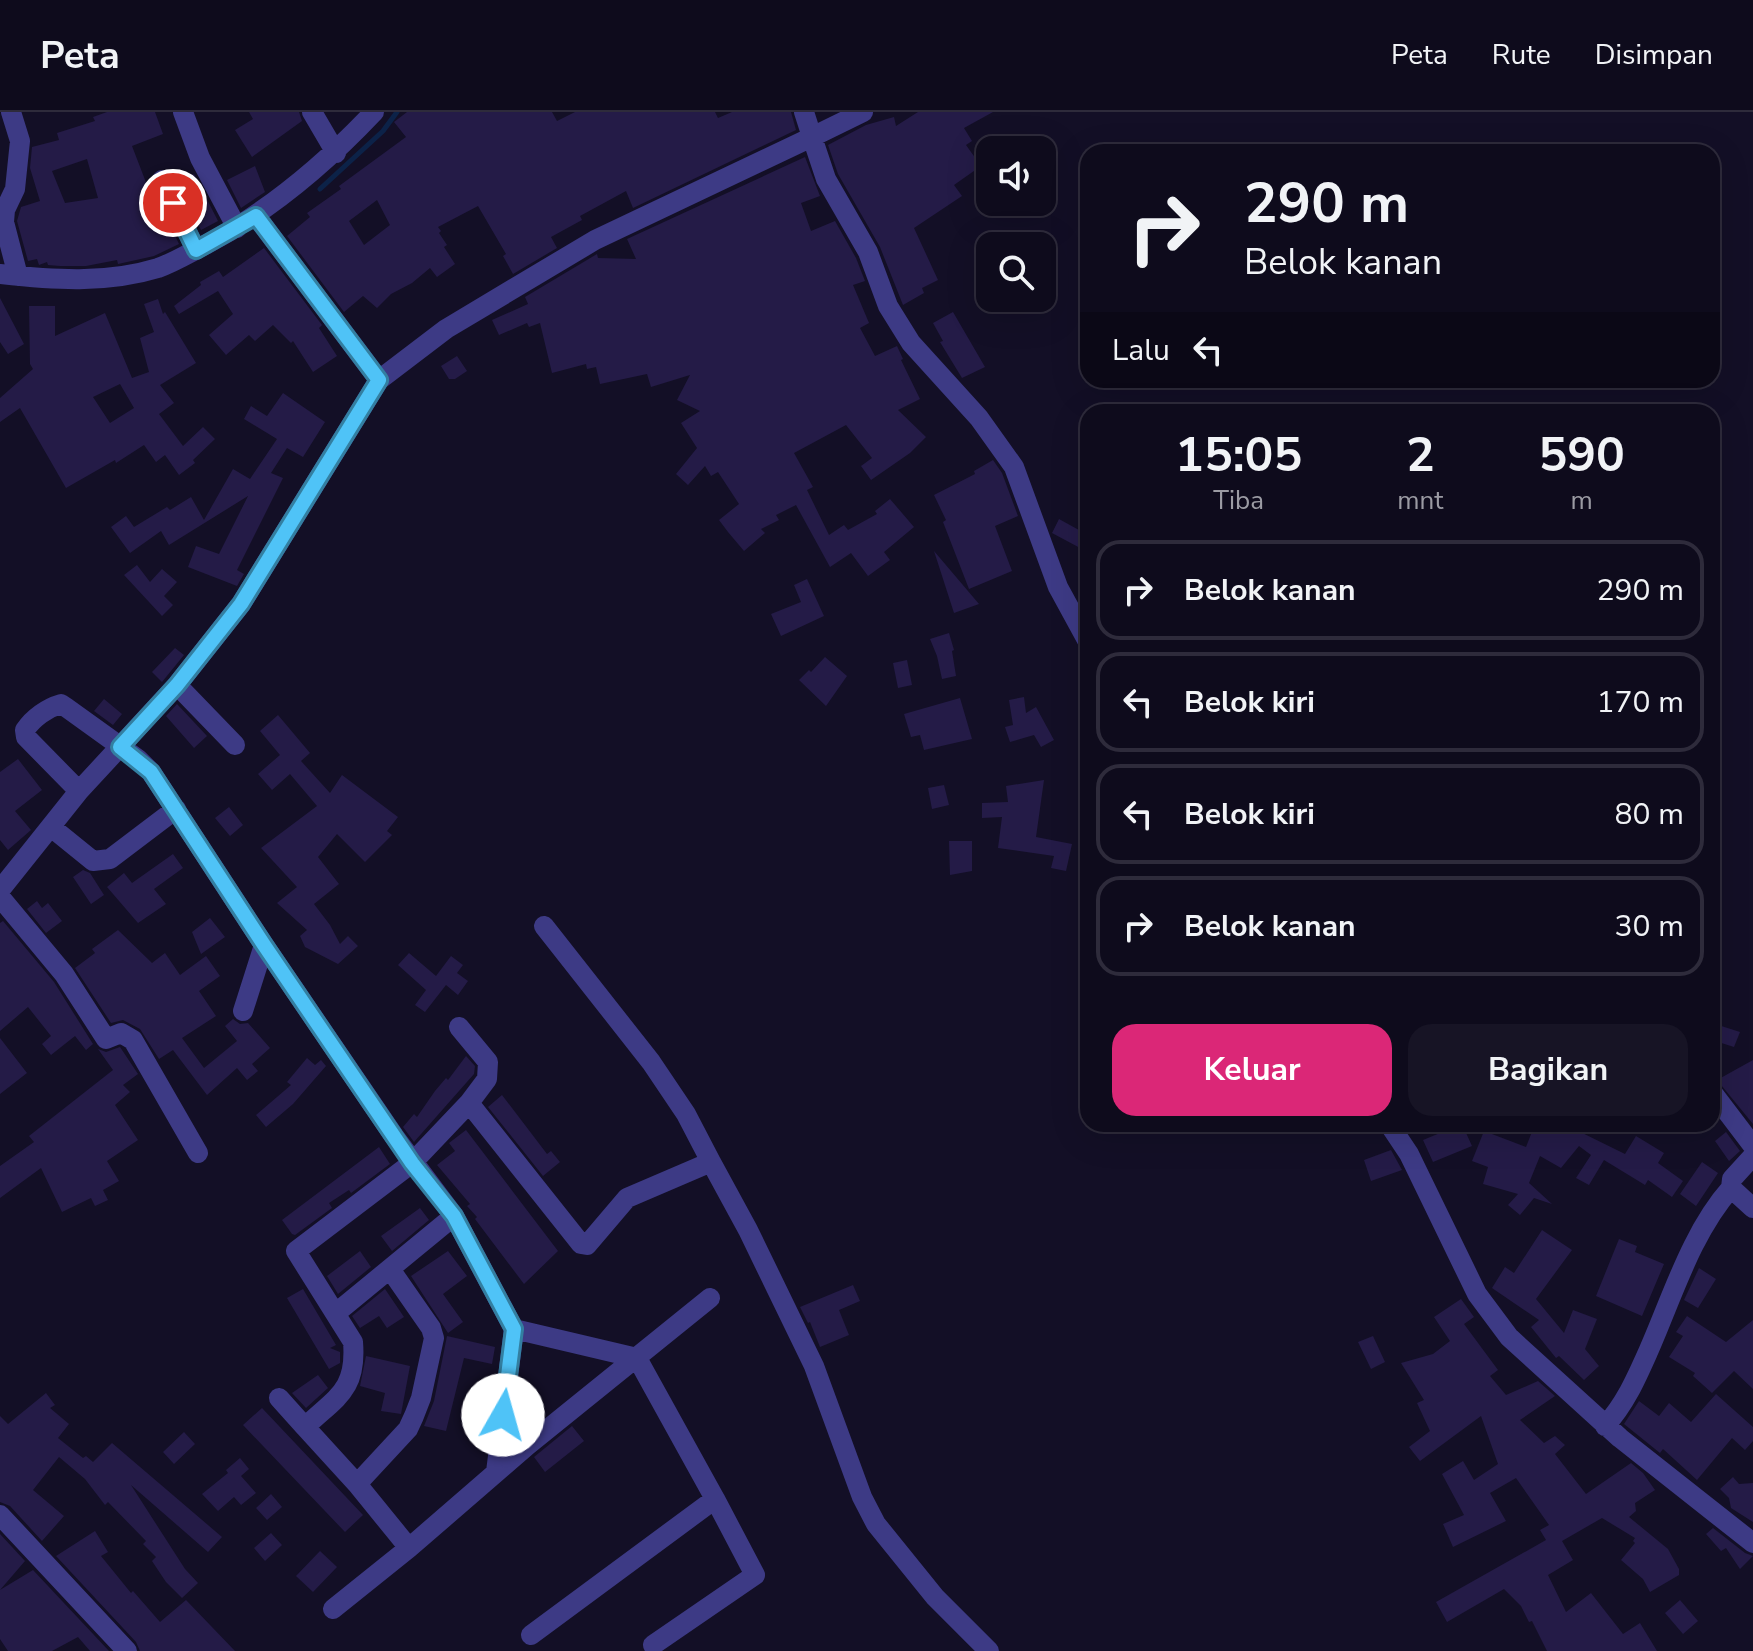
<!DOCTYPE html>
<html lang="id">
<head>
<meta charset="utf-8">
<style>
	:root { --surface:#0e0b1c; --page:#171425; --text:#f1f3f6; --muted:#9b9ba3; --line:#2e2b3b; --accent:#db2777 }
	body { margin:0; font-family:"Nunito Sans",sans-serif; background:var(--page); color:var(--text); height:100vh; display:flex; flex-direction:column; font-size:30px; white-space:nowrap }
	* { box-sizing:border-box; margin:0 }
	p { font-size:26px; color:var(--muted) }
	.icon { flex:none; width:44px; height:44px; fill:none; stroke:currentColor; stroke-width:2; stroke-linecap:round; stroke-linejoin:round }
	.map { position:relative; flex:1; overflow:hidden }
	.panel { position:absolute; left:1080px; top:292px; width:640px; height:728px; display:flex; flex-direction:column; background:var(--surface); border-radius:24px; box-shadow:0 8px 32px #0002,0 0 0 2px var(--line) }
	.panel>* { flex:none }
	.banner { position:absolute; left:1080px; top:32px; width:640px; height:244px; border-radius:24px; box-shadow:0 8px 32px #0002,0 0 0 2px var(--line); background:#0e0b1c; color:var(--text); overflow:hidden }
	.controls { position:absolute; left:976px; top:24px; display:grid; gap:16px }
	.controls a { display:grid; place-items:center; width:80px; height:80px; border-radius:16px; background:var(--surface); box-shadow:0 8px 32px #0002,0 0 0 2px var(--line); font-size:40px }
	.pin { position:absolute; display:grid; place-items:center; width:68px; height:68px; color:#fff; margin:-34px; border:4px solid #fff; border-radius:50%; box-shadow:0 2px 8px #0007 }
	.me { position:absolute; width:88px; margin:-44px; rotate:7deg; stroke-linejoin:round; filter:drop-shadow(0 0 6px #0008) }
	.turn { display:flex; align-items:center; gap:28px; height:168px; padding:0 32px; font-size:36px }
	.turn .icon { width:104px; height:104px; stroke-width:2.5 }
	.turn b { display:block; font-size:56px; line-height:68px }
	.then { display:flex; align-items:center; height:76px; padding:0 32px; background:#0003; gap:16px; font-size:30px }
	.eta { display:flex; justify-content:space-evenly; align-items:center; height:136px; text-align:center }
	.eta b { font-size:48px; font-weight:700; line-height:56px }
	.action { display:flex; gap:16px; margin-top:auto; padding:16px 32px }
	.action a { flex:1; height:92px; border-radius:24px; background:var(--accent); color:#fff; font-size:32px; font-weight:700; line-height:92px; text-align:center }
	.action a+a { background:var(--page); color:var(--text) }
	ul { padding:0; list-style:none }
	li { display:flex; align-items:center; gap:24px; height:100px; margin:0 16px 12px; padding:0 16px; border:4px solid var(--line); border-radius:24px }
	li div { flex:1 }
	li b { display:block; font-size:30px }
	li em { font-style:normal }
	header { display:flex; align-items:center; gap:48px; box-sizing:border-box; height:112px; padding:0 40px; background:var(--surface); border-bottom:2px solid var(--line) }
	header strong { font-size:38px }
	nav { display:flex; gap:44px; margin-inline-start:auto; font-size:28px }
	.map>svg:first-child { display:block }
</style>
</head>
<body>
<header>
<strong>Peta</strong>
<nav><a>Peta</a><a>Rute</a><a>Disimpan</a></nav>
</header>
<div class="map">
<svg width="1753" height="1539" viewBox="0 0 1753 1539">
	<rect width="100%" height="100%" fill="#130f26"/>
	<g fill="none" stroke-linecap="round" stroke-linejoin="round">
		<path stroke="#0c2248" stroke-width="5" d="M320,77l63,-58 14,-19"/>
	</g>
	<path fill="#241b47" fill-rule="evenodd" d="M107,0h48l8,22 -31,12 15,39 3,-2 29,61 -25,12 -36,8 -1,-4 -31,6h-26l-12,-1 -1,-3 -8,3 -2,-6 -9,2 -11,-40 4,-14 19,-6 -10,-33 2,-21 27,-7 -2,-7 38,-12 -2,-4zM87,47l11,39 -33,5 -13,-32z
		M249,0h50l3,9 -50,36 -17,-27 18,-11z
		M407,0h145l5,9 18,-9h140l3,6 14,-6h59l5,18 -163,78 -7,-17 -46,25 2,4 -31,17 6,11 -44,26 -10,-18 3,-2 -28,-48 -40,21 3,4 -2,2 8,12 -3,2 11,17 -18,13 -7,-9 -18,15 -21,11 -14,14 -14,-12 -19,16 -57,-76 23,-19 -3,-4 34,-24 -2,-3 67,-49 -12,-15zM377,88l13,25 -26,20 -15,-24z
		M918,0h75l-29,16 8,13 -6,4 15,21 -27,19 8,11 -48,32 24,52 -16,8 2,5 -21,12 -23,-58 -42,-73 -10,-29 38,-20 28,-8 2,9z
		M805,45l15,39 -19,7 10,28 24,-10 21,37 9,23 -12,4 16,38 -9,5 15,28 22,-10 6,13 -2,1 19,39 -22,11 28,27 -16,16 -39,27 -10,-14 11,-8 -26,-33 -52,28 19,34 -6,3 22,45 15,-10 4,5 29,-16 -2,-3 15,-12 24,28 -30,25 6,8 -22,16 -17,-23 -21,14 -34,-62 -20,10 3,5 -18,9 4,4 -21,18 -16,-19 -9,-12 20,-16 -21,-32 -7,4 -6,-10 -17,19 -12,-11 21,-26 -16,-25 19,-12 -23,-11 13,-25 -39,12 -4,-13 -47,10 -4,-17 -9,2 -1,-5 -34,9 -12,-50 -11,4 -2,-4 -28,12 -7,-15 36,-16 -3,-7 72,-43 1,4 38,1 -9,-20z
		M255,54l10,26 -24,16 -14,-28z
		M194,62l24,47 -17,9 -24,-48z
		M264,136l58,77 -3,3 18,28 -24,16 -20,-31 -2,2 -18,-18 -18,16 -6,-6 -23,20 -17,-20 24,-21 -15,-23 -39,23 -5,-8 27,-21 -1,-3 19,-11 4,6z
		M0,186l24,46 -16,10 -8,-12z
		M158,187l5,15 2,-2 31,51 -36,22 14,18 -15,11 24,32 20,-19 12,12 -22,21 2,3 -16,12 -14,-20 -9,7 -12,-17 -28,18 -1,-3 -49,28 -46,-80 -20,14v-24l33,-29 -3,-5 -1,-58h26v30l50,-23 27,65 17,-6 -9,-34 14,-6 -10,-28zM120,272l14,24 -24,15 -17,-26z
		M953,200l32,55 -23,11 -22,-36 3,-1 -10,-18z
		M457,244l10,15 -12,8h-6l-8,-13z
		M283,281l42,29 -22,35 -16,-9 -16,25 12,5 -46,92 7,4 -7,12 -49,-19 8,-21 23,8 29,-58 -79,49 -8,-14 -31,22 -19,-26 15,-11 8,11 33,-20 3,3 21,-13 13,23 29,-51 17,10 27,-40 -33,-20 7,-13 16,10z
		M993,348l9,13 16,43 -23,10 17,45 -43,18 -26,-67 3,-2 -12,-25 41,-21 -1,-3z
		M1059,407l29,16 -6,14 -30,-16z
		M934,439l45,53 -25,9z
		M137,453l13,17 12,-13 15,13 -13,14 9,9 -11,11 -38,-41z
		M807,467l17,37 -43,20 -10,-22 30,-12 -7,-17z
		M949,521l5,17 -2,1 4,25 -14,3 -5,-23 -7,-17z
		M175,536l9,7 -22,27 -10,-10z
		M825,545l22,19 -21,30 -27,-26 10,-10 2,2z
		M907,548l5,25 -14,3 -5,-25z
		M1024,585l2,16 10,-6 18,33 -13,7 -7,-12 -24,7 -5,-15 8,-2 -4,-25z
		M960,586l12,41 -48,11 -4,-15 -9,2 -7,-23z
		M104,587l18,15 -9,11 -19,-14z
		M177,592l30,32 -13,12 -28,-32z
		M278,603l32,38 -9,8 29,32 12,-18 56,42 -11,14 5,4 -27,27 -28,-28 -19,23 21,27 -25,20 16,21 10,19 8,-8 10,10 -20,18 -33,-17 -5,-11 7,-6 -30,-27 20,-16 -36,-39 56,-42 -27,-32 -18,16 -14,-16 22,-19 -20,-24z
		M18,647l24,31 -27,21 16,19 -23,20 -8,-10v-68z
		M1044,668l-8,57 36,7 -6,27 -15,-3 3,-12 -56,-8 4,-31 -20,1v-15l26,-1 -2,-16z
		M944,673l5,20 -17,4 -4,-21z
		M229,695l14,18 -13,11 -15,-18z
		M949,729h23v30l-22,4z
		M173,742l10,14 -29,21 12,15 -28,19 -31,-36 17,-14 8,10z
		M83,758l7,3 14,22 -13,9 -18,-27z
		M37,789l5,7 6,-5 14,18 -16,12 -19,-24z
		M210,806l15,19 -24,17 -9,-22z
		M3,809l51,61 39,62 -7,6 -11,-14 -24,19 -9,-11 9,-8 -23,-29 -28,24v-108z
		M118,818l34,33 13,-10 15,22 26,-19 14,20 -21,15 17,25 -34,22 22,30 33,-27 -12,-15 8,-7 7,5 8,-1 22,25 -18,16 6,7 -11,9 -10,-12 -30,27 -34,-45 -14,9 -19,-30 -17,-9 -12,3 -36,-55 20,-15 -3,-4z
		M409,841l27,23 15,-20 12,9 -6,8 11,8 -10,14 -12,-10 -21,27 -10,-7 11,-15 -28,-25z
		M1712,911l28,9 -6,15 -22,-7z
		M0,926l27,35 -27,21z
		M120,935l18,27 -15,11 7,7 -15,13 23,35 -31,21 12,20 -16,9 5,10 -13,6 -4,-8 -29,14 -21,-44 -41,30v-32l34,-24 -5,-6 84,-66 -15,-21 8,3z
		M466,944l9,10 -1,8 -60,68 -11,-15 11,-13 3,3 18,-26 11,-13 2,2z
		M307,946l8,7 6,-5 5,6 -33,38 -27,23 -10,-12 35,-30 -4,-3z
		M1753,948v64l-36,-44z
		M502,983l45,59 4,-3 9,11 -17,14 -55,-69z
		M1462,1012l10,22 -39,16 -10,-22z
		M1535,1012h29l61,30 11,-18 28,17 -6,10 25,18 -11,16 -24,-17 -3,5 -41,-25 -15,25 -13,-7 15,-23 -12,-9 -18,22 -21,-12 -11,27 23,21 -18,-6 -14,17 -12,-10 10,-11 -35,-10 5,-17 -16,-6 12,-30 42,16z
		M466,1018l92,121 -34,33 -49,-65 2,-2 -10,-11 3,-2 -33,-39 18,-14 -6,-8z
		M1726,1020l14,19 -11,10 -14,-20z
		M379,1035l11,17 -39,29 -2,-3 -20,13 3,5 -37,27 -3,-1 -10,-14z
		M1391,1038l11,20 -31,11 -7,-21z
		M1702,1050l16,11 -22,33 -16,-12z
		M420,1096l9,12 -37,31 -11,-15z
		M1542,1118l30,20 -36,49 28,34 9,-23 24,9 -12,30 14,17 -15,14 -25,-24 -3,2 -25,-31 8,-7 -47,-32 13,-21 9,6z
		M1619,1127l18,7 -2,6 29,12 -22,52 -46,-20z
		M360,1139l11,16 -33,27 -11,-18z
		M448,1139l19,25 -24,18 20,28 -15,11 -37,-57z
		M1699,1156l17,11 -18,29 -14,-8z
		M853,1173l7,16 -21,9 10,25 -29,12 -10,-25 -2,1 -8,-16z
		M303,1177l33,56 -6,3 10,4v11l-11,6 -42,-71z
		M385,1177l19,28 -17,11 -8,-12 -19,12 -8,-12z
		M1461,1187l13,18 -10,7 34,46 -8,6 16,19 32,-14 17,15 -35,24 24,23 11,-7 10,9 -10,9 31,40 45,-31 12,10 12,17 -20,13 1,8 -7,6 39,32 11,20v6l-29,17 -7,-13 -22,-19 14,-17 -2,-2 2,-3 -33,-20 -40,23 11,19 -25,15 18,37 25,-19 32,41 17,-11 17,28h-110l-15,-30 -3,1 -8,-16 -17,-17 -57,33 -11,-20 110,-62 -6,-10 9,-5 -33,-47 -26,15 16,28 -53,26 -10,-23 21,-9 -22,-41 21,-13 11,19 24,-16 -17,-48 -61,45 -11,-14 21,-16 -13,-28 7,-3 -23,-37 32,-9 17,-13 -16,-24z
		M1687,1204l39,26 27,-22v69l-19,-18 -22,22 -19,-17 2,-3 -26,-16 14,-21 -7,-4z
		M447,1224l48,11 -3,17 -28,-6 -18,73 -22,-5 10,-25z
		M1373,1224l12,26 -14,7 -13,-27z
		M366,1244l44,10 -9,48 -20,-3 4,-18 -25,-7z
		M318,1263l10,13 -22,20 -14,-15z
		M46,1281l9,12 -5,3 19,16 -11,14 25,20 3,-2 7,6 19,-19 110,94 -14,15 -77,-67 54,84 13,14 -16,15 -16,-16 -14,-21 4,-4 -13,-13 3,-3 -38,-39 -3,3 -20,-26 -26,-22 -26,33 31,26 -22,25 -32,-35 -10,-4v-86l8,8z
		M1716,1282l37,33v14l-8,9 -13,-12 -35,42 -34,-31 -3,4 -36,-29 15,-23 20,15 10,-13 22,19z
		M262,1296l101,107 -18,17 -102,-107z
		M572,1314l12,15 -39,31 -11,-15z
		M184,1320l11,12 -21,20 -11,-12z
		M240,1346l9,11 -8,7 15,17 -15,12 -7,-8 -16,14 -16,-17 26,-21 -2,-3z
		M1733,1365l6,7 14,-1v39l-22,-14 -2,-10 -9,-9z
		M271,1382l11,13 -15,13 -11,-12z
		M1713,1416l32,25 8,3 -13,13 -14,-21 -5,3 -15,-17z
		M95,1419l13,21 -7,4 30,37 2,-2 27,31 26,-22 49,51h-95l-4,-9 -80,-86z
		M271,1421l11,12 -17,16 -11,-13z
		M0,1422l25,27 -25,29z
		M320,1439l17,16 -24,25 -17,-16z
		M33,1458l76,81h-19l-12,-14 -26,14h-44l-8,-12v-49z
		M1680,1488l18,21 -15,13 -18,-21z"/>
	<g fill="none" stroke-linecap="round" stroke-linejoin="round">
		<path stroke="#3d3a85" stroke-width="20" d="M11,0l9,29 -5,48 -10,21 -1,12 14,54
			M183,0l17,46 37,70
			M312,0l24,41
			M804,0l8,25 51,-25
			M162,68l34,70
			M256,104l123,164 67,-51 149,-89 217,-103 14,42 42,73 20,54 23,37 68,75 35,49 44,120 30,55
			M0,162c53,6 106,10 158,-6 17,-6 33,-16 49,-24 64,-34 118,-80 167,-132
			M177,573l58,60
			M79,679l-53,-54 -1,-7c8,-12 22,-22 36,-26l6,4 71,51 13,13 113,173 130,191 60,80 60,113 -18,143
			M51,715l42,34 17,-2 66,-50
			M0,778l79,-99 98,-106 64,-81 138,-224
			M0,785l64,77 42,65 15,-6 12,7 65,113
			M544,814l107,136 35,52 25,48
			M243,899l21,-66
			M1712,980l41,54
			M469,991l112,141 6,1 40,-47 84,-36 37,68 66,136 48,131 14,27 59,73 54,54
			M1389,1012l20,30 68,140 32,43 111,101 133,105
			M1731,1076l22,20
			M390,1157l41,59 3,10 -13,60 -7,18 -6,13 -51,55 52,64
			M336,1201l118,-97
			M514,1217l123,29 78,141 -184,136
			M279,1286l26,29
			M1605,1314c20,-22 31,-47 43,-74 24,-54 43,-119 83,-164l1,-9 21,-23
			M357,1372l-52,-57c31,-30 52,-36 48,-85l-57,-91 116,-88 57,-60 18,-24 1,-17 -29,-35
			M0,1403l127,136
			M333,1497l76,-61 119,-103 182,-147
			M653,1533l102,-70 -40,-76"/>
	</g>
	<g fill="none" stroke-linecap="round" stroke-linejoin="round">
		<defs>
			<path id="route" d="M173,91l23,47 60,-34 123,164 -138,224 -64,81 -57,62 31,25 113,173 148,218 42,53 60,113 -11,86"/>
		</defs>
		<use href="#route" stroke="#337fa1" stroke-width="20"/>
		<use href="#route" stroke="#4fc3f7" stroke-width="14"/>
	</g>
</svg>
<div class="controls">
<a><svg class="icon" aria-label="sound" viewBox="0 0 24 24"><path d="M4 9h4l5-4v14l-5-4H4zM17 9q2 3 0 6"/></svg></a>
<a><svg class="icon" aria-label="search" viewBox="0 0 24 24"><circle cx="10" cy="10" r="6"/><path d="M15 15l6 6"/></svg></a>
</div>
<div class="pin" style="left:173px;top:91px;background:#d93025"><svg class="icon" aria-label="arrive" viewBox="0 0 24 24"><path d="M6 21V4h12l-3 4 3 4H6"/></svg></div>
<svg class="me" style="left:503px;top:1303px" viewBox="-20 -20 40 40"><circle r="19" fill="#fff"/><path d="M0-13L10 11 0 6-10 11z" fill="#4fc3f7"/></svg>
<div class="banner">
<div class="turn"><svg class="icon" aria-label="right" viewBox="0 0 24 24"><path d="M7 20v-9h11M14 6l5 5-5 5"/></svg><div><b>290 m</b>Belok kanan</div></div>
<div class="then">Lalu<svg class="icon" aria-label="left" viewBox="0 0 24 24"><path d="M17 20v-9H6M10 6l-5 5 5 5"/></svg></div>
</div>
<section class="panel">
<div class="eta">
<div><b>15:05</b><p>Tiba</p></div>
<div><b>2</b><p>mnt</p></div>
<div><b>590</b><p>m</p></div>
</div>
<ul>
<li><svg class="icon" aria-label="right" viewBox="0 0 24 24"><path d="M7 20v-9h11M14 6l5 5-5 5"/></svg><div><b>Belok kanan</b></div><em>290 m</em></li>
<li><svg class="icon" aria-label="left" viewBox="0 0 24 24"><path d="M17 20v-9H6M10 6l-5 5 5 5"/></svg><div><b>Belok kiri</b></div><em>170 m</em></li>
<li><svg class="icon" aria-label="left" viewBox="0 0 24 24"><path d="M17 20v-9H6M10 6l-5 5 5 5"/></svg><div><b>Belok kiri</b></div><em>80 m</em></li>
<li><svg class="icon" aria-label="right" viewBox="0 0 24 24"><path d="M7 20v-9h11M14 6l5 5-5 5"/></svg><div><b>Belok kanan</b></div><em>30 m</em></li>
</ul>
<div class="action"><a>Keluar</a><a>Bagikan</a></div>
</section>
</div>
</body>
</html>
